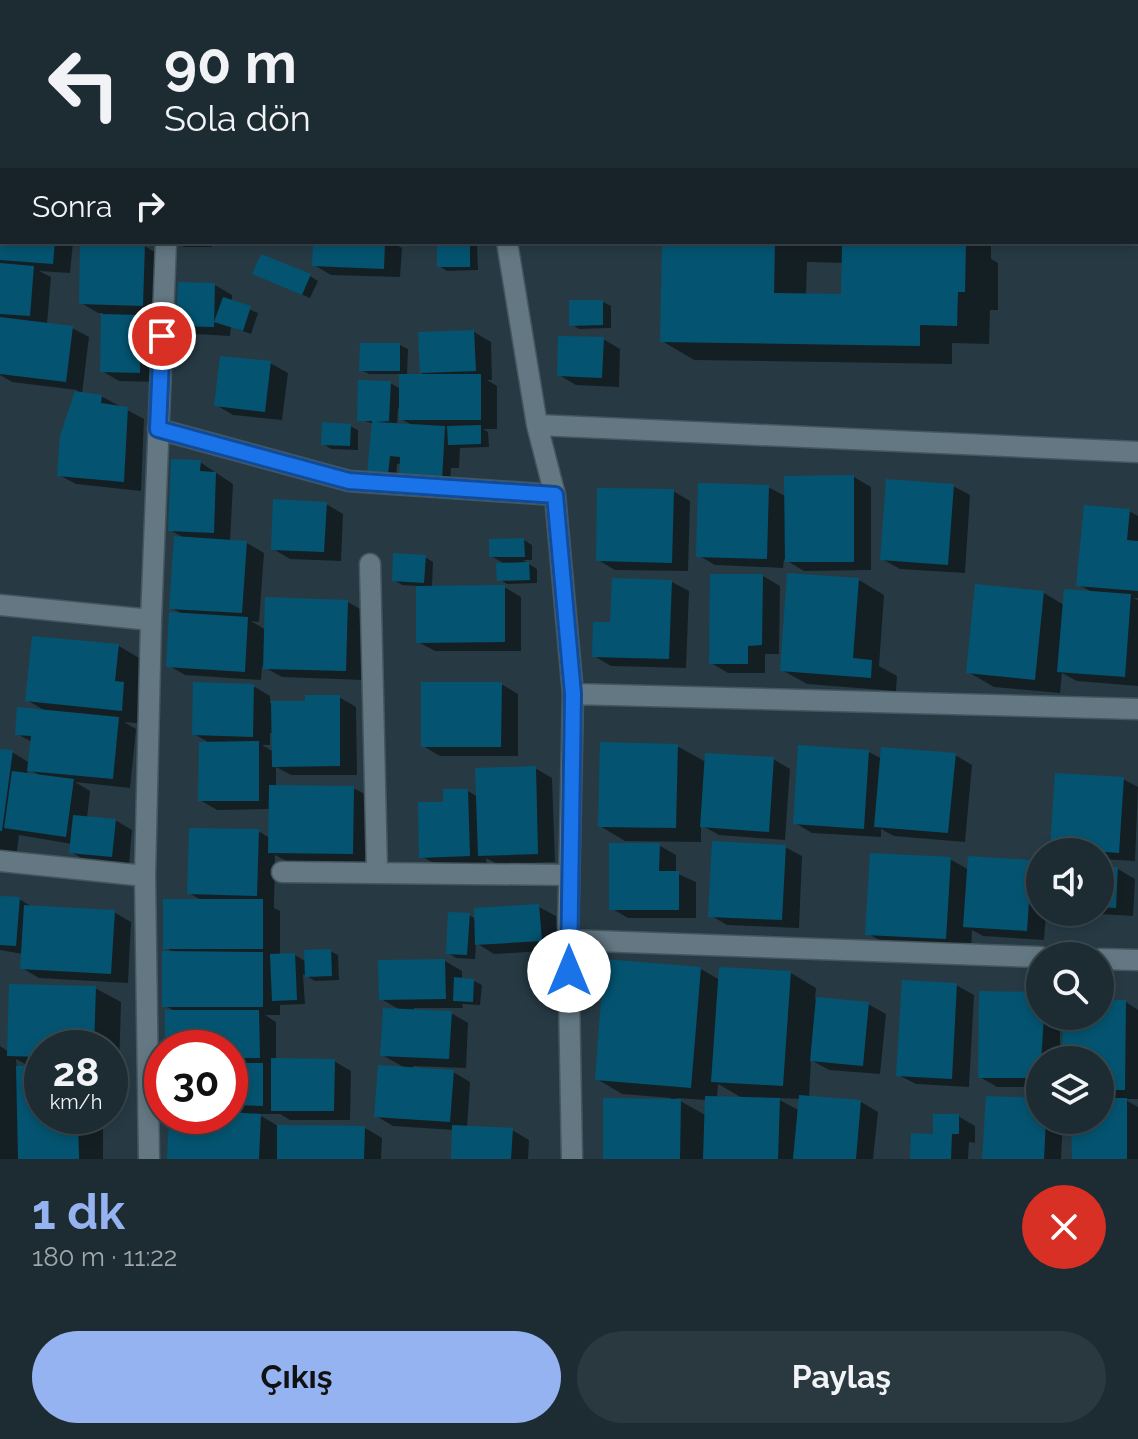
<!DOCTYPE html>
<html lang="tr">
<head>
<meta charset="utf-8">
<style>
	:root { --surface:#1d2c33; --page:#2a383f; --text:#f1f3f6; --muted:#a0a7ac; --line:#3b484e; --accent:#95b2f1 }
	body { margin:0; font-family:Raleway,sans-serif; background:var(--page); color:var(--text); height:100vh; display:flex; flex-direction:column; font-size:30px; white-space:nowrap }
	* { box-sizing:border-box; margin:0 }
	p { font-size:26px; color:var(--muted) }
	.icon { flex:none; width:44px; height:44px; fill:none; stroke:currentColor; stroke-width:2; stroke-linecap:round; stroke-linejoin:round }
	.map { position:relative; height:1159px; overflow:hidden }
	.side { display:flex; flex-direction:column; background:var(--surface); flex:1 }
	.side>* { flex:none }
	.banner { position:absolute; left:0px; top:0px; width:1138px; height:244px; box-shadow:0 4px 12px #0003,0 0 0 2px var(--line); background:#1d2c33; color:var(--text); overflow:hidden }
	.controls { position:absolute; left:1026px; top:838px; display:grid; gap:16px }
	.controls a { display:grid; place-items:center; width:88px; height:88px; border-radius:50%; background:var(--surface); box-shadow:0 4px 12px #0003,0 0 0 2px var(--line); font-size:40px }
	.speed { position:absolute; left:24px; top:1030px; display:flex; gap:16px; font-size:40px; font-weight:700; text-align:center }
	.speed>* { display:grid; place-content:center; width:104px; height:104px; border-radius:50%; background:var(--surface); box-shadow:0 4px 12px #0003,0 0 0 2px var(--line); line-height:1 }
	.speed small { font-size:20px; font-weight:400 }
	.speed .limit { border:12px solid #d22; background:#fff; color:#111 }
	.pin { position:absolute; display:grid; place-items:center; width:68px; height:68px; color:#fff; margin:-34px; border:4px solid #fff; border-radius:50%; box-shadow:0 2px 8px #0007 }
	.me { position:absolute; width:88px; margin:-44px; rotate:0deg; stroke-linejoin:round; filter:drop-shadow(0 0 6px #0008) }
	.turn { display:flex; align-items:center; gap:28px; height:168px; padding:0 32px; font-size:36px }
	.turn .icon { width:104px; height:104px; stroke-width:2.5 }
	.turn b { display:block; font-size:56px; line-height:68px }
	.then { display:flex; align-items:center; height:76px; padding:0 32px; background:#0003; gap:16px; font-size:30px }
	.round { display:grid; place-items:center; flex:none; width:84px; height:84px; border-radius:42px; background:var(--page) }
	.headline { display:flex; align-items:center; justify-content:space-between; height:136px; padding:0 32px }
	h1 { font-size:48px; font-weight:700; line-height:60px; color:var(--accent) }
	.cta { display:flex; gap:16px; margin-top:auto; padding:16px 32px }
	.cta a { flex:1; height:92px; border-radius:48px; background:var(--accent); color:#111; font-size:32px; font-weight:700; line-height:92px; text-align:center }
	.cta a+a { background:var(--page); color:var(--text) }
	.map>svg:first-child { display:block }
</style>
</head>
<body>
<div class="map">
<svg width="1138" height="1159" viewBox="0 0 1138 1159">
	<rect width="100%" height="100%" fill="#273a44"/>
	<path fill="#0007" fill-rule="evenodd" d="M0,0h45v2h-43v12z
		M742,0h94l-94,2z
		M874,0h145l-145,2z
		M1136,82h2v33l-2,-1z
		M0,98l2,1v107h-2z
		M0,213l2,29h71l-3,31 -31,-2 12,6 -4,47 25,4 17,9 -7,57 19,2 43,23 -3,72 -65,-7 -17,-9 3,-39 15,-46 -65,-8 -12,-7z
		M89,242h63v3h-9l18,11 -1,58h-25l23,13 -2,55 -37,-1 -17,-10 1,-58h-5l-17,-10 12,-58z
		M176,242h36v5h-28z
		M315,242h76l11,6 -2,29 -69,-2 -17,-10z
		M439,242h34l4,3 1,25 -31,1 -8,-5z
		M540,242h44v2l-38,1z
		M664,242h327v17l7,4v47h-8l-1,34 -37,-1v21l-258,-4 -32,-19zM807,262l37,1 -1,33 -37,-1z
		M310,276l8,5 -8,17 -47,-20z
		M215,285l17,10v7l26,11 -7,21 -20,-7 -1,9 -35,-2 -17,-10z
		M603,302l8,4v22l-32,1 -8,-5z
		M474,332l17,10 1,38h-5l10,6v43h-14l5,3 1,15 -29,1 -1,20h-8l-1,16 -48,-20h-5l-1,15 -19,-1 -3,-54 -15,-5 31,-36 11,6v-15h-32l-8,-4 39,-25 8,4 -1,27h15l-2,-42zM398,408h3v11l13,7 -17,-1z
		M603,339l17,10 -1,38 -43,-2 -17,-10z
		M270,363l18,10 -6,47 -49,-5 -17,-10z
		M350,426l8,4v20l-27,-1 -8,-5z
		M200,462l33,22 -3,58 17,1 17,10 -5,69 -8,-1 15,9 82,-28 17,10 -2,68 -81,-3 -20,-11 -1,14 -76,-5 -17,-10 17,-50 -14,-7 15,-69 -16,-9z
		M854,477l17,10v83l-67,1 -20,-12 -1,9 -68,-3 -17,-10 70,-68 19,10z
		M953,486l17,9 -5,78 -65,-4 -18,-10z
		M673,491l17,10 -2,70 -73,-1 -17,-10z
		M326,504l17,10 -2,47 -51,-2 -17,-10z
		M1129,511l9,5v82h-5l5,2v86l-61,-5 -15,-8 -2,20 -66,-6 -26,-15 76,-79 20,12 30,-12 -15,-8z
		M524,540l8,5v15h-9l14,9v14l-30,1 -8,-5 6,-15 -14,-8z
		M425,557l8,5 -1,25h72l17,10v54h-86l-17,-9v-56l-16,-1 -8,-5z
		M789,575l70,5 25,15 -5,71 18,10 -1,15 -89,-7 -25,-14z
		M763,576l17,10 -1,68h-14v19h-37l-17,-10z
		M672,582l17,9 -3,77 -75,-2 -17,-10 18,-32z
		M119,646l25,15 3,63 -23,-2 12,7 -6,59 -55,-6 15,9 -3,27 28,2 17,10 -3,35 -41,-3 -17,-10 1,-8 -53,-9 -3,24 -16,-2v-106l12,1 18,11 2,-21 -15,-8 30,-22 -20,-12zM28,769l15,8 -16,-2z
		M501,684l17,10v62h-78l-17,-10z
		M253,686l17,10v7h37l32,-6 17,10 1,68h-66l-15,-8v20l77,1 18,9 -1,66 -82,-1 -13,-7 -1,53 6,3v45l15,-1 12,7 23,-11 8,4 1,25 -24,1 -12,-7 2,30 -25,1v10h-15l11,7v38l58,1 17,10 -1,49h-60l-10,-6h-22l20,12 87,2 17,10 -1,21h-212l2,-43h59v-68h-63l9,-36 -12,-7 10,-52 -9,-6 38,-46 -14,-8 69,-62 12,7 1,-29 -54,1 -17,-10 10,-57 -16,-9zM270,733h4v19l-12,-7h8z
		M677,746l29,16 67,-3 17,10 -5,71 -66,-5 -18,-10v17l-76,-1 -25,-15z
		M869,752l13,7 73,-4 17,10 -7,77 -71,-6 -13,-7v8l-69,-4 -17,-10z
		M535,768l17,10 3,84 -58,2 -11,-6 1,7 -48,1 -18,-10 24,-52 23,-13 10,6z
		M1123,779l15,8 -3,74 -35,-2v-7h-40l-8,-5z
		M655,843l21,12v18l20,9v36h-68l-17,-10z
		M785,847l17,9 -3,72 -72,-3 -17,-10z
		M950,859l19,11 62,-8 9,5v45h6l-2,28 -61,-4 -11,-6 -1,22 -78,-4 -26,-15z
		M1100,868l18,1 17,10 -2,37 -64,-4h31z
		M0,898l19,1 15,9 80,4 17,10 -3,61 -89,-5 -17,-10 1,-14 -23,-4z
		M539,907l17,9 2,34 -64,4 -18,-11 -1,16 -19,-1 -8,-5 21,-38 7,4z
		M445,961l17,10v9l12,1 8,4 -2,20 -18,-1 1,4h-49v4l37,1 17,10 -2,45 -53,-2v3l40,3 17,10 -3,46 45,2 17,10 -1,19h-75l1,-29 -61,-4 -17,-10 31,-47 -25,-14 20,-44 -21,-12z
		M701,969l19,11 71,-7 25,15 -1,11 53,5 18,10 -6,60 -51,-4 -18,-10 -2,38 52,4 17,10 -5,47h-268l66,-58v-3l-49,-4 -25,-15zM718,1084l26,15 -27,-1zM675,1098l32,2v16zM776,1098l25,1 -1,12z
		M956,985l18,10 -5,92 -53,-3 -18,-9z
		M95,988l26,14 -2,69h-9v-23h-68v68h61v43h-103v-113l9,6zM16,1059l15,8 -14,1z
		M1040,994v22h20v44h-20v27h-43l-17,-10z
		M1100,1002h26l12,8v89h-14l14,8v52h-64l-1,-39h27v-60h-36l1,-44h35z
		M110,1080l2,33h-2z
		M1040,1100v20h23l-2,39h-77z
		M958,1116l17,10v17l-6,-1 -1,17h-56z"/>
	<path fill="#045471" d="M0,242h55l-2,22 -53,-4z
		M80,242l65,2 -2,62 -64,-2z
		M313,242h72l-1,27 -72,-3z
		M437,242h33v25h-33z
		M662,242h113l-1,51 67,1 1,-48 -49,-1v-3l173,1 -1,49h-7l-1,34 -37,-1v21l-260,-4z
		M261,254l50,20 -9,21 -50,-21z
		M0,263l34,3 -4,50 -30,-2z
		M178,282l37,1 -1,44 -38,-1z
		M223,297l28,9 -8,25 -29,-9z
		M569,300h34v25l-34,1z
		M101,314l40,1 -1,58 -40,-1z
		M0,317l73,9 -7,56 -66,-8z
		M474,330l2,41 -56,2 -2,-41z
		M558,336l46,1 -2,41 -45,-2z
		M360,343h40v28h-41z
		M220,356l51,5 -6,51 -51,-6z
		M399,374h82v46h-82z
		M358,380l33,1 -2,40 -13,1 69,4 -3,55 -43,-3 1,-21 -10,-1 -2,19 -21,-1 5,-53h-15z
		M75,391l27,4 -1,8 27,4 -4,75 -67,-6 3,-40z
		M322,422l29,2 -1,22 -29,-1z
		M481,425v19l-33,1 -1,-19z
		M171,459l30,1 -1,11 16,1 -2,61 -46,-2z
		M854,475v87h-69l-1,-86z
		M886,479l68,5 -6,81 -68,-5z
		M698,483l71,2 -2,74 -71,-2z
		M597,488l77,1 -2,74 -76,-2z
		M273,499l54,3 -3,50 -53,-2z
		M1084,505l46,4 -3,31 11,1v50l-62,-5z
		M174,536l73,5 -5,72 -73,-4z
		M524,538l1,19h-36v-18z
		M393,553l33,2 -2,28 -32,-2z
		M529,562l1,18 -33,1 -1,-18z
		M787,573l72,5 -6,80 19,2 -1,18 -91,-7z
		M710,574h53l-1,71 -14,1v18h-39z
		M612,578l60,2 -3,79 -77,-2 1,-35h17z
		M975,584l69,7 -9,89 -69,-7z
		M505,585v57l-89,1v-57z
		M1064,589l67,5 -6,83 -68,-5z
		M265,597l83,3 -2,71 -83,-2z
		M169,612l79,5 -3,55 -79,-5z
		M32,636l87,8 -4,37 9,1 -2,29 -97,-10z
		M193,682l61,2 -1,53 -61,-2z
		M421,682h81l-1,65h-80z
		M305,695h35v71l-68,1 -1,-66h34z
		M17,707l102,10 -6,62 -86,-8 4,-35 -16,-1z
		M259,741v60h-61l1,-59z
		M600,742l78,2 -2,84 -78,-1z
		M798,745l71,5 -5,79 -71,-5z
		M881,747l75,6 -8,80 -74,-6z
		M0,749l13,1 -11,81h-2z
		M705,753l69,4 -5,75 -69,-5z
		M536,766l2,88 -60,2 -3,-88z
		M12,771l62,8 -8,58 -62,-9z
		M1055,773l69,4 -5,76 -69,-5z
		M269,785l85,1 -1,68 -85,-1z
		M443,789h25l2,67 -51,2 -1,-56h25z
		M73,815l43,4 -4,38 -43,-4z
		M189,828l70,1 -2,67 -70,-2z
		M712,841l74,4 -4,75 -74,-3z
		M609,843h51l-1,28h20v39h-70z
		M870,853l81,4 -5,82 -81,-4z
		M968,856l64,4 -5,71 -64,-4z
		M1100,866l18,1 -2,41 -16,-1z
		M0,896l20,1 -4,49 -16,-1z
		M163,899h100v50h-100z
		M539,904l3,37 -67,4 -1,-37z
		M24,905l91,5 -4,64 -91,-5z
		M448,912l22,1 -3,42 -21,-1z
		M331,949l1,27 -27,1 -1,-27z
		M162,951l101,1v55h-101z
		M295,953l2,47 -25,1 -2,-47z
		M445,959l1,40 -67,1 -1,-40z
		M604,959l97,8 -10,121 -96,-8z
		M719,967l72,4 -8,115 -72,-4z
		M454,977l20,2 -1,23 -20,-1z
		M902,980l55,3 -5,96 -56,-3z
		M9,984l87,2 -2,62h-52v9l-35,-1z
		M979,991l61,1v24h4l-4,62h-62z
		M816,997l53,5 -6,64 -53,-5z
		M1100,1000h26l-1,90h-25v-30h-38l1,-44h37z
		M383,1008l69,3 -3,48 -69,-3z
		M165,1010h94l1,48h-30v-10h-65z
		M271,1058l64,1 -1,52h-63z
		M230,1063h33v43l-33,-1z
		M42,1065v51h36l1,43h-61l-2,-93z
		M378,1065l76,5 -4,52 -76,-5z
		M799,1095l62,5 -5,59h-63z
		M705,1096l75,2 -2,61h-75z
		M986,1096l54,2v22h6l-2,39h-62z
		M603,1098l78,1 -1,60h-77z
		M1100,1098h27v61h-55l-1,-39h29z
		M230,1112l31,2 -2,45h-92l2,-43h61z
		M933,1114h26v20h-7l-1,25h-41l1,-26 22,1z
		M277,1125l88,1 -1,33h-87z
		M452,1125l61,3 -2,31h-60z"/>
	<g fill="none" stroke-linecap="round" stroke-linejoin="round">
		<defs>
			<path id="minor" d="M488,0v2
				M176,2v-2
				M1136,137h2
				M507,242l30,183 18,70 18,199 -5,246 4,219
				M537,425l601,27
				M158,429l191,52 206,14
				M370,564l7,308
				M0,605l151,15
				M573,694l565,15
				M0,861l145,15
				M282,872l287,3
				M568,940l472,17
				M1100,959l38,1
				M149,1159l-4,-283 6,-256 15,-378"/>
		</defs>
		<use href="#minor" stroke="#45565e" stroke-width="23"/>
		<use href="#minor" stroke="#637883" stroke-width="20"/>
	</g>
	<g fill="none" stroke-linecap="round" stroke-linejoin="round">
		<defs>
			<path id="route" d="M162,336l-4,93 191,52 206,14 18,199 -4,277"/>
		</defs>
		<use href="#route" stroke="#114b97" stroke-width="20"/>
		<use href="#route" stroke="#1a73e8" stroke-width="14"/>
	</g>
</svg>
<div class="controls">
<a><svg class="icon" aria-label="sound" viewBox="0 0 24 24"><path d="M4 9h4l5-4v14l-5-4H4zM17 9q2 3 0 6"/></svg></a>
<a><svg class="icon" aria-label="search" viewBox="0 0 24 24"><circle cx="10" cy="10" r="6"/><path d="M15 15l6 6"/></svg></a>
<a><svg class="icon" aria-label="layers" viewBox="0 0 24 24"><path d="M12 4l9 5-9 5-9-5zM3 14l9 5 9-5"/></svg></a>
</div>
<div class="speed"><div>28<small>km/h</small></div><div class="limit">30</div></div>
<div class="pin" style="left:162px;top:336px;background:#d93025"><svg class="icon" aria-label="arrive" viewBox="0 0 24 24"><path d="M6 21V4h12l-3 4 3 4H6"/></svg></div>
<svg class="me" style="left:569px;top:971px" viewBox="-20 -20 40 40"><circle r="19" fill="#fff"/><path d="M0-13L10 11 0 6-10 11z" fill="#1a73e8"/></svg>
<div class="banner">
<div class="turn"><svg class="icon" aria-label="left" viewBox="0 0 24 24"><path d="M17 20v-9H6M10 6l-5 5 5 5"/></svg><div><b>90 m</b>Sola dön</div></div>
<div class="then">Sonra<svg class="icon" aria-label="right" viewBox="0 0 24 24"><path d="M7 20v-9h11M14 6l5 5-5 5"/></svg></div>
</div>
</div>
<section class="side">
<div class="headline"><div><h1>1 dk</h1><p>180 m · 11:22</p></div><a class="round" style="background:#d93025;color:#fff"><svg class="icon" aria-label="close" viewBox="0 0 24 24"><path d="M6 6l12 12M18 6L6 18"/></svg></a></div>
<div class="cta"><a>Çıkış</a><a>Paylaş</a></div>
</section>
</body>
</html>
